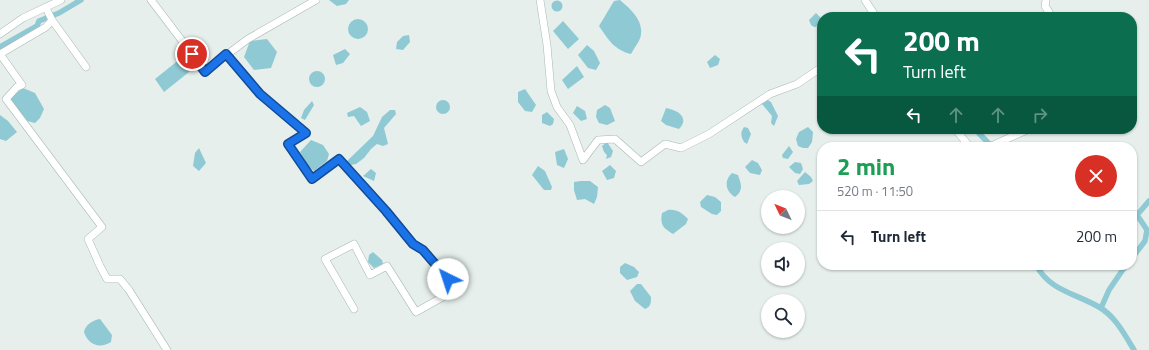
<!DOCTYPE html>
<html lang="en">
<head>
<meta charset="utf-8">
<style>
	:root { --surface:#fff; --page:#f2f2f3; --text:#1f2937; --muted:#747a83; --line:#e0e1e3 }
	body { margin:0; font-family:"Titillium Web",sans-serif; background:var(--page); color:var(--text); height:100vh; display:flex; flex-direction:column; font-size:15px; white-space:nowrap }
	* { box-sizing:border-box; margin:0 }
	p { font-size:13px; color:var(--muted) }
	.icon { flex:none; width:22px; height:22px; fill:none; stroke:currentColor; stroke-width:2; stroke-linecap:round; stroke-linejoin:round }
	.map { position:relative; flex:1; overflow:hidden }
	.drawer { position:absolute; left:817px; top:142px; width:320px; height:128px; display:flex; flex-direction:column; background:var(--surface); border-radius:16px; box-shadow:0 1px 3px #0004 }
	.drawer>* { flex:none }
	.top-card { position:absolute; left:817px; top:12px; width:320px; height:122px; border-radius:16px; box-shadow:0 1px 3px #0004; background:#0b6e4f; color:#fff; overflow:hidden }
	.needle { width:26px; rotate:313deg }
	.buttons { position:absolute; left:761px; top:190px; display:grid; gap:8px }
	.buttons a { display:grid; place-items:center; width:44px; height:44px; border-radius:50%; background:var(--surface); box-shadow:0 1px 3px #0004; font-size:20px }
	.pin { position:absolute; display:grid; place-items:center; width:34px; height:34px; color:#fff; margin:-17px; border:2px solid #fff; border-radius:50%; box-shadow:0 1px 4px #0007 }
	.me { position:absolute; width:44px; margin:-22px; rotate:319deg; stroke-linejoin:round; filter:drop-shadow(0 0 3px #0008) }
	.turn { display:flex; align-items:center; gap:14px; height:84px; padding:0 20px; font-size:18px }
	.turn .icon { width:52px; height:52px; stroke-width:2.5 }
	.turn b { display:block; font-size:28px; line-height:34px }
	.lanes { display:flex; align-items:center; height:38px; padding:0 20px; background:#0003; justify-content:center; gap:20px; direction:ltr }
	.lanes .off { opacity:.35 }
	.round { display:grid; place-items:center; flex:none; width:42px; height:42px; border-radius:21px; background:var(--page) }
	.overview { display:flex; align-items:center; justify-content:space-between; height:68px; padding:0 20px }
	h1 { font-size:24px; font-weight:700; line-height:30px; color:#1e9e55 }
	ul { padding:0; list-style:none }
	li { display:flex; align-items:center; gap:12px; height:52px; padding:0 20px; border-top:1px solid var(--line) }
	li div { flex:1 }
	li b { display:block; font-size:15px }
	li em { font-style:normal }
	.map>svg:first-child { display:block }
</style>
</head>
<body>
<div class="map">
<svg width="1149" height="350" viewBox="0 0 1149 350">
	<rect width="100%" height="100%" fill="#e6efeb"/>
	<path fill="#8ec9d4" d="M329,0h20l-3,4 -9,2z
		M620,0c9,8 23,19 21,34 0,6 -7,14 -10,20 -17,-4 -23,-15 -32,-28l15,-25z
		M551.5 6a5.5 5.5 0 1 1 11 0a5.5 5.5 0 1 1-11 0Z
		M816,13l6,6 -6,8h-2l-3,-2 -2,-5z
		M348 29a10 10 0 1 1 20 0a10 10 0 1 1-20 0Z
		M563,21l16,18 -11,10 -15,-18z
		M409,35l1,7 -7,8 -7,-1 1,-7 6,-6z
		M267,39l10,13 -6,16 -17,2 -10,-13 6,-16z
		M587,45l7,6 6,12 -4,7 -8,-2 -10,-13z
		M345,49l5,5 -7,9 -7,2 -3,-10z
		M185,55l9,13 -30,24 -9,-13z
		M715,55l5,4 -2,6 -8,3 -3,-6z
		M577,66l7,11 -16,12 -6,-9z
		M309 79a8 8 0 1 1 16 0a8 8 0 1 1-16 0Z
		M23,88l12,5 9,16 -4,9 -5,5 -8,-2 -16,-21 1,-4z
		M525,89l11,16 -4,7 -7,-1 -7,-9v-10z
		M766,99l5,3 7,14 -4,10 -3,-3 1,-7 -10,-12z
		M436 107a7 7 0 1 1 14 0a7 7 0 1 1-14 0Z
		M312,101l2,4 -9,15 -4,-2 3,-8z
		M605,105l5,3 5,13 -8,4 -8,-2 -3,-6 1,-7z
		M577,106l8,5 2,8 -6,2 -8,-8z
		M360,107l7,5 3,9 -9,5 -7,-10 -6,1 -1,-4z
		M666,108c12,2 24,10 13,21l-13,-4 -5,-4z
		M390,110h5l1,4 -12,14 4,16 -5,2 -6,-2 -6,5 -7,9 -8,6 -5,1 -5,-3 27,-26 9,-19z
		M547,112l7,7 -1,5 -3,2 -8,-3v-8z
		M0,115l8,6 9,11 -11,9 -6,-2z
		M744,127l4,1 3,6 -4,10 -3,-2c-3,-6 -4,-9 0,-15z
		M808,127l5,5 -1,10 -4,6h-5l-5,-2 -2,-7 3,-7z
		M311,140l12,5 6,9 -2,7 -13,10 -8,-7 -6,-12z
		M607,142l6,9 -2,6 -5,2 1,-4 -3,-3 -2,-6z
		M789,146l4,6 -5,7 -5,-1 -1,-3z
		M199,148l7,15 -7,8 -6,-5 2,-13z
		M564,149l4,10 -4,9 -7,-3 -2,-13z
		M752,160l6,3 4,7 -2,5 -10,-2 -5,-6z
		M795,162l6,1 2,6 -3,5 -5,-1 -6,-6z
		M610,165l6,6 -2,7 -7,2 -5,-9z
		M538,166l7,5 7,16 -1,3h-7l-12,-15z
		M371,169l5,4 -2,8 -11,-5z
		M805,172l6,5 2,4 -4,3 -10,1 -2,-4z
		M732,173l6,2c3,9 6,15 -3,22 -10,-6 -11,-17 -3,-24z
		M581,181h9l8,6 -1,10 -3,7 -9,-5 -8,1 -3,-10v-8z
		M707,195l8,2 6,5v9l-4,4 -5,-1 -11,-7 -1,-5z
		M668,210c9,-1 14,3 20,9l-2,5 -13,10c-10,-6 -13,-9 -11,-21z
		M373,252l9,8 1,4 -9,4 -6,-6 1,-7z
		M625,263l9,4 5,5 -2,5 -10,3 -7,-7v-6z
		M637,284h4l10,13c0,5 0,10 -6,12l-10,-8 -5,-10z
		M100,319l12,16 -1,7c-11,7 -23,3 -27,-10 1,-7 9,-12 16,-13z"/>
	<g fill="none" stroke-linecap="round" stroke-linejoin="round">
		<path stroke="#8ec9d4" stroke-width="5.5" d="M0,47l37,-21 2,-5 20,-8 22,-13
			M975,129l17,18
			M1132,258l13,-17 2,-11 -10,-15 12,-14
			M1036,265c14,26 39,28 63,42 16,9 26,28 35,43
			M1101,308l8,-18 17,-25"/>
		<defs>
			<path id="minor" d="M151,0l54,71 43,-32 68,-39
				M540,0l7,45 4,46 6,16 13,18 13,35 15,-20 17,-1 26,23 24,-18 16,4 28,-14 61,-40 27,-10 25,-17
				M865,0l11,17
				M1046,0l-1,6 7,11
				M46,8l6,12 34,47
				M0,34l23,-16 38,-18
				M0,54l22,31 -5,2 -11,12 96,128 -14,12 12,27 7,13h13l9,11 38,60
				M0,54l46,-27 6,-7
				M226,54l34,40 46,39 -18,11 24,35 27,-20 47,52 27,34 10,5 34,39 -41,23 -29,-46 -17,9 -16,-31 -29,15 29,50
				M955,129l15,18
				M989,147l40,-18"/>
		</defs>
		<use href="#minor" stroke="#a8b8b2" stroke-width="8"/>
		<use href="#minor" stroke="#fff" stroke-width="7"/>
	</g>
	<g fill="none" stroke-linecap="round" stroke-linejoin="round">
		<defs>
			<path id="route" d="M192,54l13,18 21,-18 34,40 46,39 -18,11 24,35 27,-20 47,52 27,33 10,6 25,29"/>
		</defs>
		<use href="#route" stroke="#114b97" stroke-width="10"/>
		<use href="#route" stroke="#1a73e8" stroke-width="7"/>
	</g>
</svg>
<div class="buttons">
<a><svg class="needle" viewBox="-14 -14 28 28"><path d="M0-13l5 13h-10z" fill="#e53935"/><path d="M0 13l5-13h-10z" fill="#747a83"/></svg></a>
<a><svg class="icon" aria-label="sound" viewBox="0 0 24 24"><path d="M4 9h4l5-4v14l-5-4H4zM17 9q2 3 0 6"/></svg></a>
<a><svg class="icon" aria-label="search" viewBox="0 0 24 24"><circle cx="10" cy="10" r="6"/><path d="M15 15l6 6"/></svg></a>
</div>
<div class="pin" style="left:192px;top:54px;background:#d93025"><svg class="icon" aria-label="arrive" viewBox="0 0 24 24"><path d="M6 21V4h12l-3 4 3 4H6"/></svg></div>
<svg class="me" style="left:448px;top:279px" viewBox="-20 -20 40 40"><circle r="19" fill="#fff"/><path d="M0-13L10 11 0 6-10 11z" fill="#1a73e8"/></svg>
<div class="top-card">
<div class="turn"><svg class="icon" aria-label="left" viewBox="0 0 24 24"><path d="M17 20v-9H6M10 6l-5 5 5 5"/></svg><div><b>200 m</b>Turn left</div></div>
<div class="lanes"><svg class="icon" aria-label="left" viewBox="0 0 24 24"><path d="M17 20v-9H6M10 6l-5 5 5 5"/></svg><svg class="icon off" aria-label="ahead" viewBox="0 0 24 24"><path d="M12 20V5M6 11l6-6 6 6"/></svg><svg class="icon off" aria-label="ahead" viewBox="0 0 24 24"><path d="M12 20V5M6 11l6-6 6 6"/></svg><svg class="icon off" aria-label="right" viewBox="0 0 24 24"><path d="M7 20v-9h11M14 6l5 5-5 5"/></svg></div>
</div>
<section class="drawer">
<div class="overview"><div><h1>2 min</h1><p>520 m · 11:50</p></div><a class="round" style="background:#d93025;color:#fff"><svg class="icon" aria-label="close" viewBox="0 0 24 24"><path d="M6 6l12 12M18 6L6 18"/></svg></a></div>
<ul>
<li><svg class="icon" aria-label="left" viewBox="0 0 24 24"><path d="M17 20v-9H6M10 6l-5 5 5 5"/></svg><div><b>Turn left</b></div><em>200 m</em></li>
</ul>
</section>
</div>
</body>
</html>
